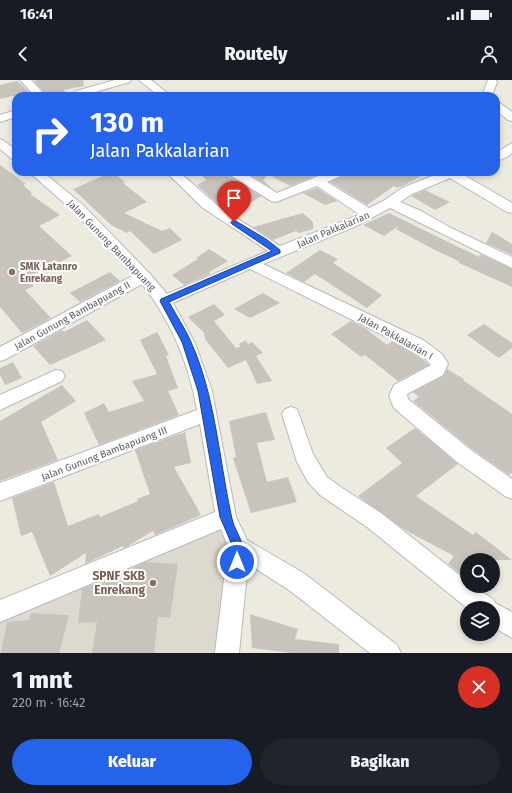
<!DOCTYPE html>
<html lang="id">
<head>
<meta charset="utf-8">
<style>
	:root { --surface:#171b24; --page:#20242c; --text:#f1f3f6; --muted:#9ea1a6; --accent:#2563eb }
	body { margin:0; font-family:"Fira Sans",sans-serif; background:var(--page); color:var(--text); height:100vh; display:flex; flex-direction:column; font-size:15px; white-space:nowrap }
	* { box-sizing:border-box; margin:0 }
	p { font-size:13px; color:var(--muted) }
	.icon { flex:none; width:22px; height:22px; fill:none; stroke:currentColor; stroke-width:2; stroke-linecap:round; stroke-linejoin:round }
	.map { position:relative; height:573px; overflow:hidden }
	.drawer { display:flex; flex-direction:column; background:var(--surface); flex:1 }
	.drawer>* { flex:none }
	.guide { position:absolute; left:12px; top:12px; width:488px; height:84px; border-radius:12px; box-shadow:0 2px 6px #0003; background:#2563eb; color:#fff; overflow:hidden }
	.fabs { position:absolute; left:460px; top:473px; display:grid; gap:8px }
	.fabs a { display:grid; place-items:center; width:40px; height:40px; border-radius:50%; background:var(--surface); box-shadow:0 2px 6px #0003; font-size:20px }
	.pin { position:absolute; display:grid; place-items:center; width:34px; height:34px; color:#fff; margin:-41px -17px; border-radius:50% 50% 50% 0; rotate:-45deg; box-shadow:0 0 4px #0007 }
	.pin .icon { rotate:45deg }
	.me { position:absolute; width:44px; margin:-22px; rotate:0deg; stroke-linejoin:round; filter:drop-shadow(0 0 3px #0008) }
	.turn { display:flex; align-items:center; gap:14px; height:84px; padding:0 12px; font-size:18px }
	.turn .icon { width:52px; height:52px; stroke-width:2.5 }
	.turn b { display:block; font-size:28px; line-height:34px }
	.round { display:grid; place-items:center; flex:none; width:42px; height:42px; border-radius:21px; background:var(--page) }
	.summary { display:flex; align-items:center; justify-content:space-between; height:68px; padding:0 12px }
	h1 { font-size:24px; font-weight:800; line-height:30px }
	.cta { display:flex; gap:8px; margin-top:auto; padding:8px 12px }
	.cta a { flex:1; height:46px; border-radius:24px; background:var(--accent); color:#fff; font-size:16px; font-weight:800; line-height:46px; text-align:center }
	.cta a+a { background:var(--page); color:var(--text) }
	.status { display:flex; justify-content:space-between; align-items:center; height:28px; padding:0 20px; background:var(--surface); direction:ltr }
	.status svg { height:11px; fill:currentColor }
	header { display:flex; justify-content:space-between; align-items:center; height:52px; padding:0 12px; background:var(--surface); font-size:18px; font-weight:800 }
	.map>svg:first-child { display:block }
</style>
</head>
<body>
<div class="status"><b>16:41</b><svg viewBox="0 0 49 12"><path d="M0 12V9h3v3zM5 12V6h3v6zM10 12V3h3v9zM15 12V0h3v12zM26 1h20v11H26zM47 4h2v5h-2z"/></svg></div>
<header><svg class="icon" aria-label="back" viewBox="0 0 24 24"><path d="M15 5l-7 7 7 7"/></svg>Routely<svg class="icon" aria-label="person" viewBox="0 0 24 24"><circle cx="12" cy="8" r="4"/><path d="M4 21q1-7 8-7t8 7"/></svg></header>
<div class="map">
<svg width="512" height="573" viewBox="0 0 512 573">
	<rect width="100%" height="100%" fill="#edeae0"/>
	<path fill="#ddd9cf" d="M221,444l11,26 -13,103h-219v-37z"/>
	<path fill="#c8c4bd" d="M38,0h45l1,6 -21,4 8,6h-24l-13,-15z
		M17,1l5,4 11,11h-20l-13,3v-14z
		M0,85l26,19 -3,1 9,8 -2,1 30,21 -21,11 33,30 -46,22 8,8 -9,4 26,28 -29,15 -22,-26z
		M112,92l13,10 -2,1 24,19 -23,11 38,18 8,-3 12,12 -28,14 -24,-23 -3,2 -16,-8 -38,-36z
		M199,92h28l2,4 32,20 -28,18 -14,-9 -22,-20 9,-5z
		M246,92h78l-34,14 -22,-12 -5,6 10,9z
		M346,92h83l-28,15v-1l-4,2 -3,-2 -27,19 -37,-23 14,-6z
		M317,108l20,13 -12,4 -22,-12z
		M425,110l25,12 -15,8 -24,-14z
		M303,133l10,9v7l-14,4 -3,-2 -23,9 -20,-13z
		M389,133l90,44 1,-3 32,15v18l-53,-24 1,-1 -33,-16 -31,-17 2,-3 -14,10 -21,-11z
		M492,152l20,12v11l-26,-12z
		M209,169l19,12 -19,11 1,2 -26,11 -12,-10 26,-16 -2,-1z
		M320,170l18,9 -5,4 49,32 -15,13 -52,-34 -11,8 -18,-9z
		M110,192l10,9 -40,21 -10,-9z
		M263,213l17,10 -30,15 -16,-9z
		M214,224l11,11 -11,6 22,27 4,-1 -1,-3 7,-4 2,4 4,-2 11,11 -7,3 16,25 -15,3 -11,-24 -18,8 -23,-29 -1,-6 -16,-16z
		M87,240l19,20 -56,25 -17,-19 29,-16 2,2z
		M351,241l14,7 22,17 5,-4 18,9 14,10 5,5 -31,16 -33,-26 -4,2 -30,-23z
		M484,244l28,19v5l-13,10 -32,-23z
		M157,252l12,23 -3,1 12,32 -10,3 11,24 -80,30 -15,-32 20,-10 5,9 35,-11 -12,-20 25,-7 -17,-34z
		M13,282l9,16 -17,7 -5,-10v-7z
		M447,289l17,10 -1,1 49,34v59l-3,2 -37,-26 -59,-48 6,-4 -6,-5 31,-16z
		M62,305l14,16 -35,21 17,38 -58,21v-60z
		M266,332l9,28 -18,3 10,39 21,-5 9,25 -46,11 -18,-55 3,-1 -7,-36z
		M415,348l43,36 -42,32 57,39 3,-3 36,28h-45v19l-19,-15 6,-8 -49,-26 -47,-34 44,-33 -16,-15z
		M185,352l6,31 -17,4 27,48 -46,20 -2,-4 -25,15 -4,2 -1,-2 -38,18 1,-11 -36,23 -18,-44 -11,4 -9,-38 42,-16 14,44 31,-12 1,3 38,-16 -1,-2 13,-5 -15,-44z
		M146,482l32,2 -8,54 -12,-1 -4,36h-62l5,-31 -19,1 4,-34 15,-6 35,-2 3,-14z
		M31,533l38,2 -10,38h-58l6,-31 22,-2z
		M250,534l48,15 -3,10 44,5v9h-48l-39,-5z"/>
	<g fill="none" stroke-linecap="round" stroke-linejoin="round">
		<defs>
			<path id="minor" d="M20,0h11l15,16h-11z
				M115,0h16l-1,2 -49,14 -5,-1 -1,-2 1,-2z
				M139,0h12l20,16h-12z
				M488,0h8l1,2 -5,14h-10z
				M496,22l4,1 12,9v9l-4,-1 -12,-10z
				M16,30v7l-16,5v-7z
				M0,59l4,2 12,9v10l-4,-1 -12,-10z
				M512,63v10l-5,4 -11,4v-8z
				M29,92h14l39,32 67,69 18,21 101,-43 -65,-43 -37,-36h13l39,34 62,40 64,-25 15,-7 -42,-28 -41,16 -5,-1 -41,-26 -2,-3h15l34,21 51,-21h17l-2,3 -16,7 42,26 16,-8 17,-12 40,-16h17l53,31v10l-5,-1 -57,-34 -38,16 -12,8 21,9 30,17 61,29v11l-122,-60 -36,19 -91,37 160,76 19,14 6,10 -5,11 -36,19 1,5 63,51 41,29v20l-7,-3 -48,-34 -63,-54 -5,-12 5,-11 37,-20 -7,-8 -13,-8 -161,-80 -77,34 22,40 17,48 24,126 11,23 58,34 92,71 4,8h-31l-81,-63 -41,-26 -9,89h-24l13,-106 -7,-18 -221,93v-22l215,-88 -15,-88 -200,77v-18l197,-73c-8,-47 -26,-89 -55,-126l-136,75 -6,2v-14l134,-72 -62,-65z
				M56,290l6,1 3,5 -3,5 -62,29v-15z
				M291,327l6,2 16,45 14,23 15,11 39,25 86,68v5h7l20,14 1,3 17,9v26l-19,-11v-19h-26l-100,-81 -47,-32 -12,-13 -11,-20 -15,-48 3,-5z"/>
		</defs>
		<use href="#minor" stroke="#b6b9be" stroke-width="2"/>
		<use href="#minor" fill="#fff" fill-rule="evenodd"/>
	</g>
	<path fill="#2563eb" stroke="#184099" d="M234,140l32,19 14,11v3l-111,49c7,13 16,26 22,40 24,53 28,116 40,172 3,20 19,31 10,52l-4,2 -4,-2 -2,-4 2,-15 -13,-30 -22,-126 -16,-49 -22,-41 1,-2 111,-48 -40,-27 -1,-2z"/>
	<g fill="#8d6e63" stroke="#fff" stroke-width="1.5">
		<circle cx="12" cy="192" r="4"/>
		<circle cx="153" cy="503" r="4"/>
	</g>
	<g text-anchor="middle" stroke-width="4" stroke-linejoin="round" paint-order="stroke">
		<g font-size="10" fill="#595d62" stroke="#fff">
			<text transform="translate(333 149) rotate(-23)" y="4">Jalan Pakkalarian</text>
			<text transform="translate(112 165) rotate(46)" y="4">Jalan Gunung Bambapuang</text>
			<text transform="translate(72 235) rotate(-29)" y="4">Jalan Gunung Bambapuang II</text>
			<text transform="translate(396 256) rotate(29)" y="4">Jalan Pakkalarian I</text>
			<text transform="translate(104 373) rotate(-21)" y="4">Jalan Gunung Bambapuang III</text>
		</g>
		<g font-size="10" font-weight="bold" fill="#785e54" stroke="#fff" text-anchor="start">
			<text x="20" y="190">SMK Latanro<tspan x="20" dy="12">Enrekang</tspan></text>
		</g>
		<g font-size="12" font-weight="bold" fill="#785e54" stroke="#fff" text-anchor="end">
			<text x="145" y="500">SPNF SKB<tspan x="145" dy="14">Enrekang</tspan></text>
		</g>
	</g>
</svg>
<div class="fabs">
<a><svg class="icon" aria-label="search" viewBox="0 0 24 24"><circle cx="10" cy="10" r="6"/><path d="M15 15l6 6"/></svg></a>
<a><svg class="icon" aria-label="layers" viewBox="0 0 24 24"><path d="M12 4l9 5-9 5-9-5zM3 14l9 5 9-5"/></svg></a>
</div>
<div class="pin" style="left:234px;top:142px;background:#d93025"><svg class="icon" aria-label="arrive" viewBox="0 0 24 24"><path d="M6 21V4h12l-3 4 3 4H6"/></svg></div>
<svg class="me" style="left:237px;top:482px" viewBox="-20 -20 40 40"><circle r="17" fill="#2563eb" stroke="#fff" stroke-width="3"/><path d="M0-11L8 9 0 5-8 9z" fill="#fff"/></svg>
<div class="guide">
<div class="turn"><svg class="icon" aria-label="right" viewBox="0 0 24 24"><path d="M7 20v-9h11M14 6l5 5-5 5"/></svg><div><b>130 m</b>Jalan Pakkalarian</div></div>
</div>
</div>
<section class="drawer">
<div class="summary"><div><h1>1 mnt</h1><p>220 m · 16:42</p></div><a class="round" style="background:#d93025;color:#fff"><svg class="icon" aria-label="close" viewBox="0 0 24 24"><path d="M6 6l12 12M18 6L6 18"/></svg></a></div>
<div class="cta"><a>Keluar</a><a>Bagikan</a></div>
</section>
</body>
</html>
